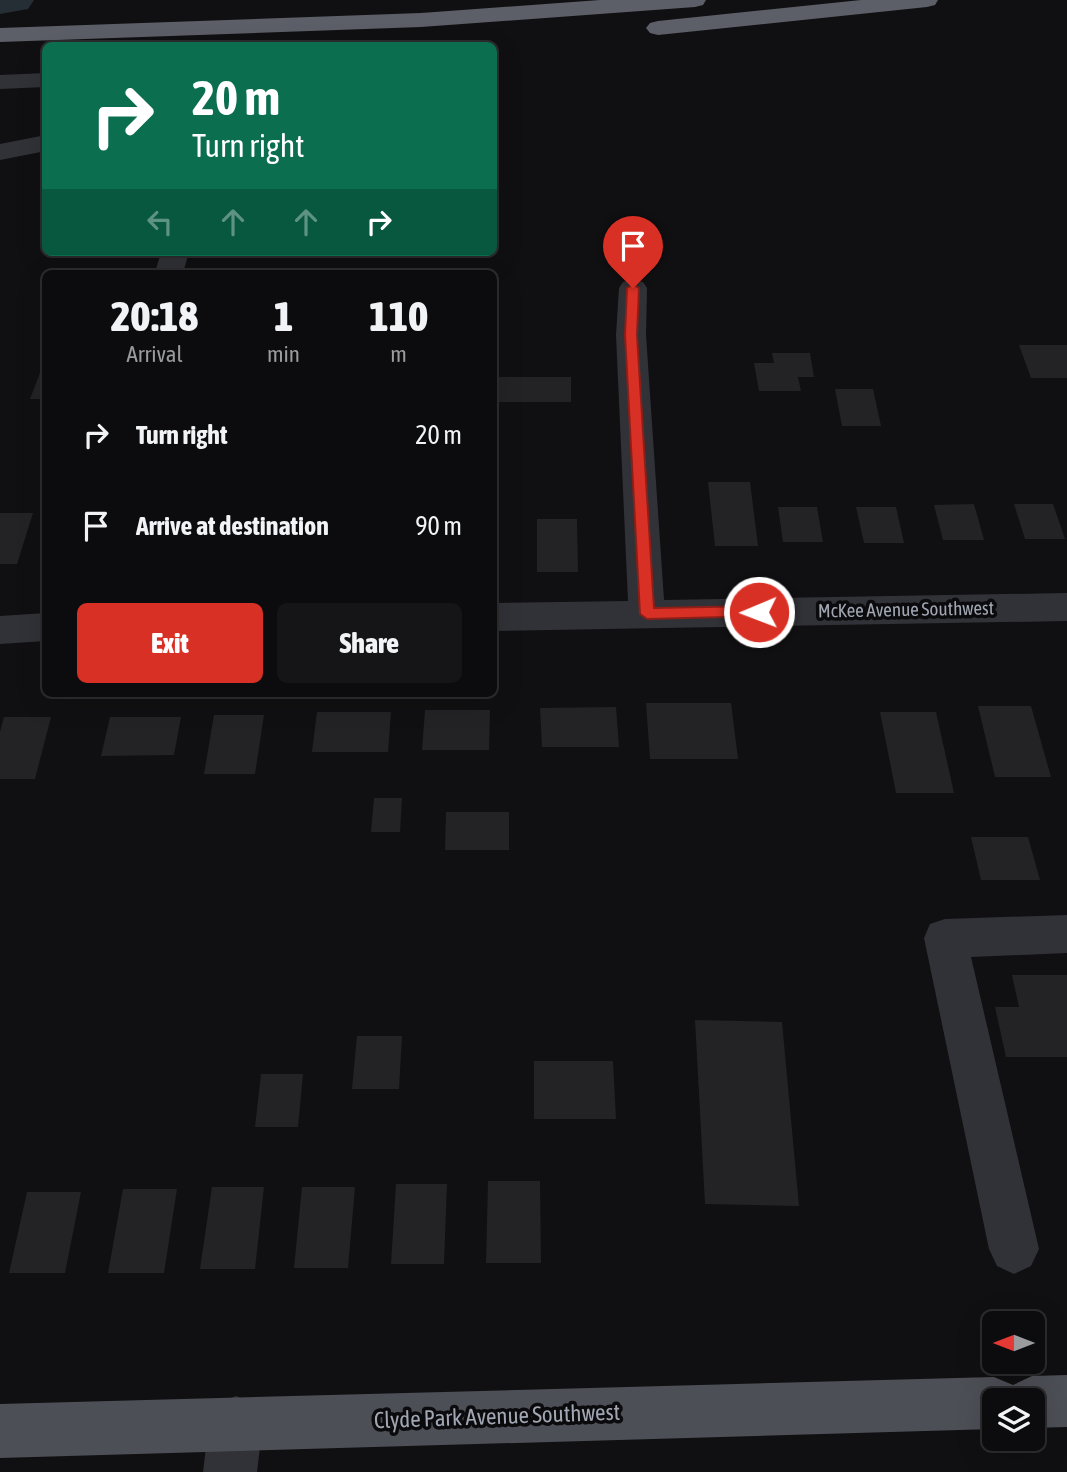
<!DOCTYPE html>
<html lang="en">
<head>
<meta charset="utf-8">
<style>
	:root { --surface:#0c0c0e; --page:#151517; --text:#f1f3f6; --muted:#9a9b9e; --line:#2c2c2e; --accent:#d93025 }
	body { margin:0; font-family:"Asap Condensed",sans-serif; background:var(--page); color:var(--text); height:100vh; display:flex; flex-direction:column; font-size:26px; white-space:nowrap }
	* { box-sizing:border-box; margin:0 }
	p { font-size:23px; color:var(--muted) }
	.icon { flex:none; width:38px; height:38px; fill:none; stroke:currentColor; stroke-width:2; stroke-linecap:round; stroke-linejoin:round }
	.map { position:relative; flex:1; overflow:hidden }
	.side { position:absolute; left:42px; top:270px; width:455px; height:427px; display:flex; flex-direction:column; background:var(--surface); border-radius:10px; box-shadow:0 7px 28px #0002,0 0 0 2px var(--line) }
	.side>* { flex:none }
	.guide { position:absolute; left:42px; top:42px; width:455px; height:214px; border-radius:10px; box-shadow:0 7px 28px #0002,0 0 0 2px var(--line); background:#0b6e4f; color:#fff; overflow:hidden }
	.needle { width:46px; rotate:270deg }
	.buttons { position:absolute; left:982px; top:1311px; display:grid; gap:14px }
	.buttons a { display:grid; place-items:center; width:63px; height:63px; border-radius:10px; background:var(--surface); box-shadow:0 7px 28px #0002,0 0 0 2px var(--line); font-size:35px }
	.pin { position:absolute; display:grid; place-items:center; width:60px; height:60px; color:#fff; margin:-72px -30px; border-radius:50% 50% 50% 0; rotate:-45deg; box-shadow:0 0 7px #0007 }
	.pin .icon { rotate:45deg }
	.me { position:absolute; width:77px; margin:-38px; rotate:269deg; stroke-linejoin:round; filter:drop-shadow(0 0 5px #0008) }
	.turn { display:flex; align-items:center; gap:24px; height:147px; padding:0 35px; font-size:32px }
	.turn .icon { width:91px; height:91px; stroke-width:2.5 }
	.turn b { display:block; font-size:49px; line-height:60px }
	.lanes { display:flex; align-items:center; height:66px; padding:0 35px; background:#0003; justify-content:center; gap:35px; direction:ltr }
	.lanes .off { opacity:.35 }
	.eta { display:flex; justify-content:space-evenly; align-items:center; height:119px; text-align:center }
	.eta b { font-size:42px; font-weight:800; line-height:49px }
	.button { display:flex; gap:14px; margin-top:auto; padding:14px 35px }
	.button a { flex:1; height:80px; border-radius:10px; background:var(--accent); color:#fff; font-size:28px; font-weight:800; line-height:80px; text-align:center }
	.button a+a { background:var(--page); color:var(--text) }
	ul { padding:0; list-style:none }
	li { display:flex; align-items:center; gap:21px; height:91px; padding:0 35px }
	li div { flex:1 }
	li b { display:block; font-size:26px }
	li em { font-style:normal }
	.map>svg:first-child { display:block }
</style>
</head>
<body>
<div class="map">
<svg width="1067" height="1472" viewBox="0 0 1067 1472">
	<rect width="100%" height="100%" fill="#101012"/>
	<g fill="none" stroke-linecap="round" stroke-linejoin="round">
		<path fill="#262e35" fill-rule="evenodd" d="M0,0h34l-6,9 -28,5z"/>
	</g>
	<path fill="#232326" d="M1019,345h48v33h-36z
		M772,353h38l4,24h-16l3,14h-42l-5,-28h20z
		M41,370h5v29h-16z
		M499,377h72v25h-72z
		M835,389h38l8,37h-39z
		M708,482h42l8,64h-43z
		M974,504l10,36h-41l-9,-35z
		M1014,504h39l12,35h-40z
		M778,507h39l6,35h-40z
		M856,507h40l8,36h-40z
		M494,511h5l-1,26h-4z
		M0,513h33l-16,51h-17z
		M537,519h40l1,53h-41z
		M646,703h85l7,56h-88z
		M978,706h53l20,71h-56z
		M616,707l3,40h-77l-2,-39z
		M425,710h65l-1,40h-67z
		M317,712h74l-3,40h-76z
		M880,712h56l18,81h-58z
		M214,715h50l-9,59h-51z
		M4,717h47l-16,62h-35v-47z
		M110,717h71l-7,38 -73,1z
		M374,798h28l-2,34h-29z
		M446,812h63v38h-64z
		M971,837h57l12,43h-59z
		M1012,975h55v82h-61l-11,-50h24z
		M695,1020l87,2 17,184 -94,-2z
		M357,1036h45l-3,53h-47z
		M534,1061h79l3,58h-82z
		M261,1074h42l-5,53h-43z
		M488,1181h52l1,82h-55z
		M396,1184h51l-3,80h-53z
		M212,1187h52l-9,82h-55z
		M302,1187h53l-7,81h-54z
		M123,1189h54l-13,84h-56z
		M27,1192h54l-16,81h-56z"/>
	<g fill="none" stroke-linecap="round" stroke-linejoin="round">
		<path fill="#313237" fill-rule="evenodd" d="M46,73v14l-46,2v-14z
			M46,135v16l-46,9v-16z
			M161,252h28l-6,21h-28z
			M633,279l10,3 4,6 -1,47 18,265 403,-7v28l-573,10v-28l134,-2 -12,-266 3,-47 4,-6z
			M46,613v28l-46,3v-28z
			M1067,915v38l-96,4 68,292 -8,17 -17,8 -17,-8 -8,-17 -65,-311 6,-14 15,-5z
			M236,1396l19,8 8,19 -6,49h-54l6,-49 8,-19z"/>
		<path fill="#4d4f56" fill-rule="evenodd" d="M1067,1375v52l-35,1v-28h-38v29l-994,29v-54l994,-27 19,8 19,-9z"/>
		<path fill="#5d5f68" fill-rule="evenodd" d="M600,0h106l-3,5 -8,2 -274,20 -421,15v-14l421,-15z
			M861,0h77l-3,5 -8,2 -269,28 -8,-2 -4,-5 4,-5 8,-2z"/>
	</g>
	<path fill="#d93025" stroke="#8d1f18" stroke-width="2" d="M633,284l6,4 -2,47 17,273 105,-2 5,2 3,4 -3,4 -117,3 -7,-5 -15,-279 2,-47z"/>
	<g text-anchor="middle" stroke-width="7" stroke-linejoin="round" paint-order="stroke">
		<g font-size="19" fill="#a1a6b3" stroke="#0b0b0d">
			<text transform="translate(906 609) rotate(-1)" y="7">McKee Avenue Southwest</text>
		</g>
		<g font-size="23" fill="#a1a6b3" stroke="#0b0b0d">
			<text transform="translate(497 1416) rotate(-2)" y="8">Clyde Park Avenue Southwest</text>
		</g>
	</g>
</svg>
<div class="buttons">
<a><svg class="needle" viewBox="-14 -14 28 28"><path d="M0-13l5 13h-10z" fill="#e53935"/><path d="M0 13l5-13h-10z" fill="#9a9b9e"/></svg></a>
<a><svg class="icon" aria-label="layers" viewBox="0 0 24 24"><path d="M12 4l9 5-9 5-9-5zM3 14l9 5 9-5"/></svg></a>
</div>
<div class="pin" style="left:633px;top:288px;background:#d93025"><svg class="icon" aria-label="arrive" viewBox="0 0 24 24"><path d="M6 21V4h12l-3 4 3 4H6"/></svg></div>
<svg class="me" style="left:759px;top:612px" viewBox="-20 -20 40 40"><circle r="17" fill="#d93025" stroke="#fff" stroke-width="3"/><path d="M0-11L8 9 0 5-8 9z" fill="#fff"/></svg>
<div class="guide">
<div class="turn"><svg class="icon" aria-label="right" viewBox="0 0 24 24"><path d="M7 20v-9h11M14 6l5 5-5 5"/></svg><div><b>20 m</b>Turn right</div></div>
<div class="lanes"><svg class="icon off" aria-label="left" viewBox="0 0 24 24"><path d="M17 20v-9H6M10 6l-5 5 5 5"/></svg><svg class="icon off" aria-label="ahead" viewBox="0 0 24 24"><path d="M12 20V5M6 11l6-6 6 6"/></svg><svg class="icon off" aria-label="ahead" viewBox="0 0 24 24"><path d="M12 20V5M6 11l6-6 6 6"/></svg><svg class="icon" aria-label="right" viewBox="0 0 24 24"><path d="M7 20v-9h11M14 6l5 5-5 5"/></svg></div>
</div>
<section class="side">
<div class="eta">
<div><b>20:18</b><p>Arrival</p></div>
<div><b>1</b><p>min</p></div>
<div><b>110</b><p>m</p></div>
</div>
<ul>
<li><svg class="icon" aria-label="right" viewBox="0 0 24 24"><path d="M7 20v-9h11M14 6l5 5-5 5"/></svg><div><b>Turn right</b></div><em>20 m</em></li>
<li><svg class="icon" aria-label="arrive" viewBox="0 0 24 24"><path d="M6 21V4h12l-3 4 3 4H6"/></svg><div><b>Arrive at destination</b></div><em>90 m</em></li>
</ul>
<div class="button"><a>Exit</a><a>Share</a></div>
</section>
</div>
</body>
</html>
